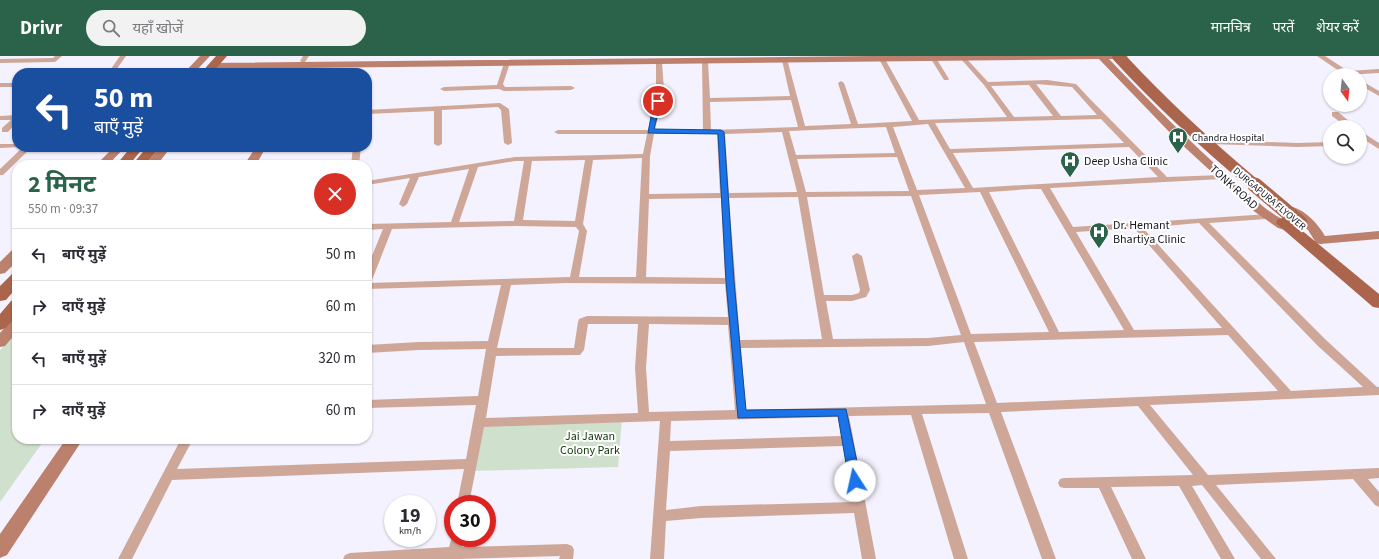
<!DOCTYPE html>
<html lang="hi">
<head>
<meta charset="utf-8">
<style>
	:root { --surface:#fff; --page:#f2f2f3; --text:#2b2b33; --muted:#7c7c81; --line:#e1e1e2; --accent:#2b634a }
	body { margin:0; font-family:"Source Sans 3","Noto Sans Devanagari",sans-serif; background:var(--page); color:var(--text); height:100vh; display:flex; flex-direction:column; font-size:15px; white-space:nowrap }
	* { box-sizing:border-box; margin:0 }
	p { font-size:13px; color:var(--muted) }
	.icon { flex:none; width:22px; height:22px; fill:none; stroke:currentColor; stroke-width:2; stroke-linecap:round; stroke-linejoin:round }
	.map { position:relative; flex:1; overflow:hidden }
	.panel { position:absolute; left:12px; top:104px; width:360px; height:284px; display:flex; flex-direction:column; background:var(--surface); border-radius:16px; box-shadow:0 1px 3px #0004 }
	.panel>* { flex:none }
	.hud { position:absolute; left:12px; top:12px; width:360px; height:84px; border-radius:16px; box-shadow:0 1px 3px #0004; background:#1a4fa0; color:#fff; overflow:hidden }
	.needle { width:26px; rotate:165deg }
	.tools { position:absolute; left:1323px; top:12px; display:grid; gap:8px }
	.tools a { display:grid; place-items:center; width:44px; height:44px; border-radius:50%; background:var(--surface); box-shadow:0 1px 3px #0004; font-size:20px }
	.speed { position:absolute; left:384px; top:439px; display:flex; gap:8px; font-size:20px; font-weight:700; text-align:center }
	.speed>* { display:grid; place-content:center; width:52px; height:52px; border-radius:50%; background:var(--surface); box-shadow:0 1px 3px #0004; line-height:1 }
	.speed small { font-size:10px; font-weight:400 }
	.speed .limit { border:6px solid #d22; background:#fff; color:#111 }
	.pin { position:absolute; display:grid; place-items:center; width:34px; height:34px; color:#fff; margin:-17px; border:2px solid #fff; border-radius:50%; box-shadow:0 1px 4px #0007 }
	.me { position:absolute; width:44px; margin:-22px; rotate:350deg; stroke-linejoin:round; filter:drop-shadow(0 0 3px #0008) }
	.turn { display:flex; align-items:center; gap:14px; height:84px; padding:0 16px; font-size:18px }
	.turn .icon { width:52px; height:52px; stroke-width:2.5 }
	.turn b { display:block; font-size:28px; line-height:34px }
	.round { display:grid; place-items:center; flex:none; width:42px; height:42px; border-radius:21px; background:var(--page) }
	.summary { display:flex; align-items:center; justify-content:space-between; height:68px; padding:0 16px }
	h1 { font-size:24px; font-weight:700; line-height:30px; color:var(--accent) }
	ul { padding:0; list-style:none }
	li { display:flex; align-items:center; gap:12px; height:52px; padding:0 16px; border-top:1px solid var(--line) }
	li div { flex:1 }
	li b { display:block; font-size:15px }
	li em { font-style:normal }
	header { display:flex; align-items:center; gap:24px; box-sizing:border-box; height:56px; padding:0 20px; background:var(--accent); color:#fff }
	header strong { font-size:19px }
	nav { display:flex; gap:22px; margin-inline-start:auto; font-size:14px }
	.search { width:280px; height:36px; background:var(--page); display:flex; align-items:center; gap:10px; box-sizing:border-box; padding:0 14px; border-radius:22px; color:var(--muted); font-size:15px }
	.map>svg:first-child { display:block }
</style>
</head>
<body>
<header>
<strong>Drivr</strong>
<div class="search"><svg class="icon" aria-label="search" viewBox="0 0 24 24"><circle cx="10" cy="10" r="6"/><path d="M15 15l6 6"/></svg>यहाँ खोजें</div>
<nav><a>मानचित्र</a><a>परतें</a><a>शेयर करें</a></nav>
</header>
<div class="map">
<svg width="1379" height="503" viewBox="0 0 1379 503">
	<rect width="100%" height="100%" fill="#f3f2fe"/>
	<path fill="#cfe1cc" d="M17,274v109h28l-45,63v-152z
		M622,362l-4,49 -149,4 10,-48z"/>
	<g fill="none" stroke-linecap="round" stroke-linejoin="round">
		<path fill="#cfa799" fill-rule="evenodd" d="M55,0h7l-7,6 -55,1v-4l53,-1z
			M120,0h6l-12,17h-6z
			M303,0h6l-4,6 -2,1 -3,-2z
			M963,0l2,1 23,25 59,-2 29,4 14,15 77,78 55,-2 4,2 -4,2 -172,9 23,39 196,-13 1,2 -4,3 -57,4 117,117 51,47h2v8l-229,10 58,70 171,-7v10l-11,1 11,13v15l-4,-2 -22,-26 -137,6 60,74h-15l-59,-74 -10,1 43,73h-14l-42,-73 -68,1 35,72h-14l-33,-71h-35l-4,-1 -2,-4 2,-4 4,-1 129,-3 -55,-69 -137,6 55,147h-14l-53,-146 -67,1 46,145h-14l-43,-144 -62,1 27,143h-14l-8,-46 -153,5 -35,3 -2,38h-14l10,-138 -176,6 -15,77h-12l7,-35 -292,11 -40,79h-14l63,-120h12l-16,30 289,-10 10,-54 -109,3v-8l111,-4 8,-47 -67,1 -52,3v-8l52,-3 69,-1 13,-56 -134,4v-21l16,-39 -16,1v-6l84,-2 18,-53 -50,8 -12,27 -4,3 -4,-3 11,-26 -43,7v-4l148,-24 128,-3 4,-20h-89l-4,-2 4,-2h90l8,-40v-28l3,-2 3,2 2,28 -9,40h48l-1,-69 3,-2 3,2 2,37 80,-2 -8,-36 5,-1 18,67 46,-2 -13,-41 3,-2 3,2 14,41 54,-3 -33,-62 3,-2 3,2 34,61 88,-3 -23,-32 -23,-26 -1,-1zM1036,28l36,3 25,28 -36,1zM1029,29l24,31 -39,1 -23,-31zM791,44l7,27 -87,3 -1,-28zM1101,63l23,24 -174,6 -15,-26zM928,68l37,64 -48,2 -24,-63zM886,71l9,26 -99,2 -7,-24zM782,76l15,60 -68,1 -4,-59zM654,78h63l3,59 -71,1 1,-38zM1129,91l29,30 -185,11 -20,-35zM897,101l12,34 -103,1 -9,-33zM642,102l-6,119h-57l8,-46 -4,-7 10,-64zM585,104l-10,61 -52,-1 9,-59zM515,105h9l-10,60 -55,1 19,-55zM1030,133h11l83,141 -65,2 -70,-140zM980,136l69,140 -78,2 -52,-139zM911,140l50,139 -33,3 -95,1 -7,-38h26l14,-4 4,-7 -8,-34 -5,-3 -5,3 8,34 -1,3 -7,2h-28l-17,-98zM798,141l24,142 -82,1 -11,-142zM721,142l4,80 -79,-1 3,-78zM1199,167l119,123 45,41 -72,4 -148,-163zM515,170l61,1 3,4 -9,46 -201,6 3,-3 20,-51zM1134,172l88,100 -88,2 -58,-98zM566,227l159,1 3,33 -141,-1 -8,3 -1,3 -4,26h-77l14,-63zM588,268h50l-3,44 3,45 -152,5 10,-62 84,-1 4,-5zM649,268l79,1 7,85 -86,2 -3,-44zM1228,279l50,56 -281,12 -23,-61zM964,286l22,62 -240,6 -5,-62 187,-2zM838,361l3,19 -171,5 1,-20zM843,390l10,56 -152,4 -35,4 4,-59z
			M1317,0h8l23,15 31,-2v4l-34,2z
			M932,2h4l13,21 -1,1h-4l-13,-21z
			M507,5l3,2 -7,21 2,3 66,-1 4,2 -4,2 -67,1 -5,-2 -55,2 -4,-2 4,-2 53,-2 7,-22z
			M1360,24l19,11v5l-19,-11z
			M0,27h17v4h-17z
			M500,47l9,6 3,34 -4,2 -4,-2 -3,-33 -3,-3 -56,3v34l-4,2 -4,-2v-33l-67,3v-4z
			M1332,56h6l18,15h-9l-15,-11z
			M17,59v7l-9,10h-6v-4l9,-8h-11v-4z
			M1360,75l19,12v6l-19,-12z
			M1208,84l90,3 32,-1v4l-32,1 -87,-3 -4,-2z
			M0,88h17v3h3l-20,1z
			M23,91h9l-29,28h-3v-6z
			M353,91h8l-2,18h-8z
			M453,478v4h11l-2,9 105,-3 5,2 2,4 -1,9h-14l1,-3 -100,3h-117l2,-4 5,-2 99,-6z"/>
		<path fill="#bb816d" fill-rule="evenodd" d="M200,0h10l-16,17h-10z
			M870,0h258l-5,3h-14c40,42 81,83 125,122 20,17 36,35 61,44l2,3 -2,3 -4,1 -13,-4 -23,-16 -77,-71 -79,-82 -887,10 -5,-3 5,-3z
			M114,91h11l-17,18h-12z
			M160,91h11l-14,18h-12z
			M256,91h10l-10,18h-12z
			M1293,151c13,4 25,17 32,29l54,-5v8l-59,5 -4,-1 -8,-13 -21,-19z
			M17,193v12l-12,12 -5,1v-12l12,-12z
			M17,262v14l-12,14 -5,1v-14l12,-14z
			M66,383h17l-76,116 -7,3v-24z"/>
		<path fill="#ab654d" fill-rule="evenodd" d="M216,0h11l-15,17h-11z
			M131,91h13l-15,18h-13z
			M147,91h13l-15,18h-13z
			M1283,162l5,1 91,75v14l-6,-1 -95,-82 -2,-3 2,-3z
			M17,217v14l-11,13 -6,1v-15l12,-12z
			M17,243v16l-11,13 -6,2v-16l11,-13z"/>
		<path stroke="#ab654d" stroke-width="12" d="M1118,0c43,47 89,89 138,130"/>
		<path stroke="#ab654d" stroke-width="15" d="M1255,129l45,38"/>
	</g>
	<path fill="#1a73e8" stroke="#114b97" d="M658,43l3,2 -7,28 67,1 3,2 10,149 12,129 100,-1 15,72 -2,3 -4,1 -4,-1 -2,-3 -11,-65 -100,2 -12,-137 -8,-147 -70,-1 6,-32z"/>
	<defs>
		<symbol id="hospital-pin" viewBox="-11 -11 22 30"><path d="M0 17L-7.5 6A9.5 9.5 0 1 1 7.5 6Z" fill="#2b634a" stroke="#fff"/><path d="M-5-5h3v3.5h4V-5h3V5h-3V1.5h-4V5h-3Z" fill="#fff"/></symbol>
	</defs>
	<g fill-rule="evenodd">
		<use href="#hospital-pin" x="1167" y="70" width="22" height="30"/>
		<use href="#hospital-pin" x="1059" y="94" width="22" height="30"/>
		<use href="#hospital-pin" x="1088" y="165" width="22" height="30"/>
	</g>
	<g text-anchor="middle" stroke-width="4" stroke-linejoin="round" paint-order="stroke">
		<g font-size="10" fill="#191722" stroke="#fff" text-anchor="start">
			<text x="1192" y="85">Chandra Hospital</text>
		</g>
		<g font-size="10" fill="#191722" stroke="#fff">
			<text transform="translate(1270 142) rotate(40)" y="4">DURGAPURA FLYOVER</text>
		</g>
		<g font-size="12" fill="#191722" stroke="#fff" text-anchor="start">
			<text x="1084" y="109">Deep Usha Clinic</text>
			<text x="1113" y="173">Dr. Hemant<tspan x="1113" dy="14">Bhartiya Clinic</tspan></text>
		</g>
		<g font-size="12" fill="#191722" stroke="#fff">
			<text transform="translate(1234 131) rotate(42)" y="4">TONK ROAD</text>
		</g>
		<g font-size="12" fill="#12380a" stroke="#fff">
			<text x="590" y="384">Jai Jawan<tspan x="590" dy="14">Colony Park</tspan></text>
		</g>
	</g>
</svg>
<div class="tools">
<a><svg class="needle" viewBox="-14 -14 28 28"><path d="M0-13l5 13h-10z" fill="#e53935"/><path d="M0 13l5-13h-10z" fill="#7c7c81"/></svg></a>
<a><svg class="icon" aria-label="search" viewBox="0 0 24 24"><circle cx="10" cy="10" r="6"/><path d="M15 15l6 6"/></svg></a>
</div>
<div class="speed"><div>19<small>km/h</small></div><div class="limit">30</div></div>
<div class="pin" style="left:658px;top:45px;background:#d93025"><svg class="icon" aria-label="arrive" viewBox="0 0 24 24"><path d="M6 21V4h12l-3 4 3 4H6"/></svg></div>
<svg class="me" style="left:855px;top:425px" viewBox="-20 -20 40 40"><circle r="19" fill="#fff"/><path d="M0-13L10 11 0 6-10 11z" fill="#1a73e8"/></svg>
<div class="hud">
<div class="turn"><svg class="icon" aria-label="left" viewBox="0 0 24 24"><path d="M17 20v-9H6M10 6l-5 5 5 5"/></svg><div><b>50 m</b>बाएँ मुड़ें</div></div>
</div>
<section class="panel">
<div class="summary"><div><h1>2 मिनट</h1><p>550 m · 09:37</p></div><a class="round" style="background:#d93025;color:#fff"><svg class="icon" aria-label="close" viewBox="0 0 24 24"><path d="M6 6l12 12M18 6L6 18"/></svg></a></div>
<ul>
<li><svg class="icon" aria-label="left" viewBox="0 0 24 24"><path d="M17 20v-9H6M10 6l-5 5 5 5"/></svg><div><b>बाएँ मुड़ें</b></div><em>50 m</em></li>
<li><svg class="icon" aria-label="right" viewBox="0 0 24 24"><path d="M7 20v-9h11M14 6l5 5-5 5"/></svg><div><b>दाएँ मुड़ें</b></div><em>60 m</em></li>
<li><svg class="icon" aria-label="left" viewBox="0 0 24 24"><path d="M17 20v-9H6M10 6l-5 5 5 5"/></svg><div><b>बाएँ मुड़ें</b></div><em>320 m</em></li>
<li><svg class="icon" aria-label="right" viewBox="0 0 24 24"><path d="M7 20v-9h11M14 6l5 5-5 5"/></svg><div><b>दाएँ मुड़ें</b></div><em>60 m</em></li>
</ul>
</section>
</div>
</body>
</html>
